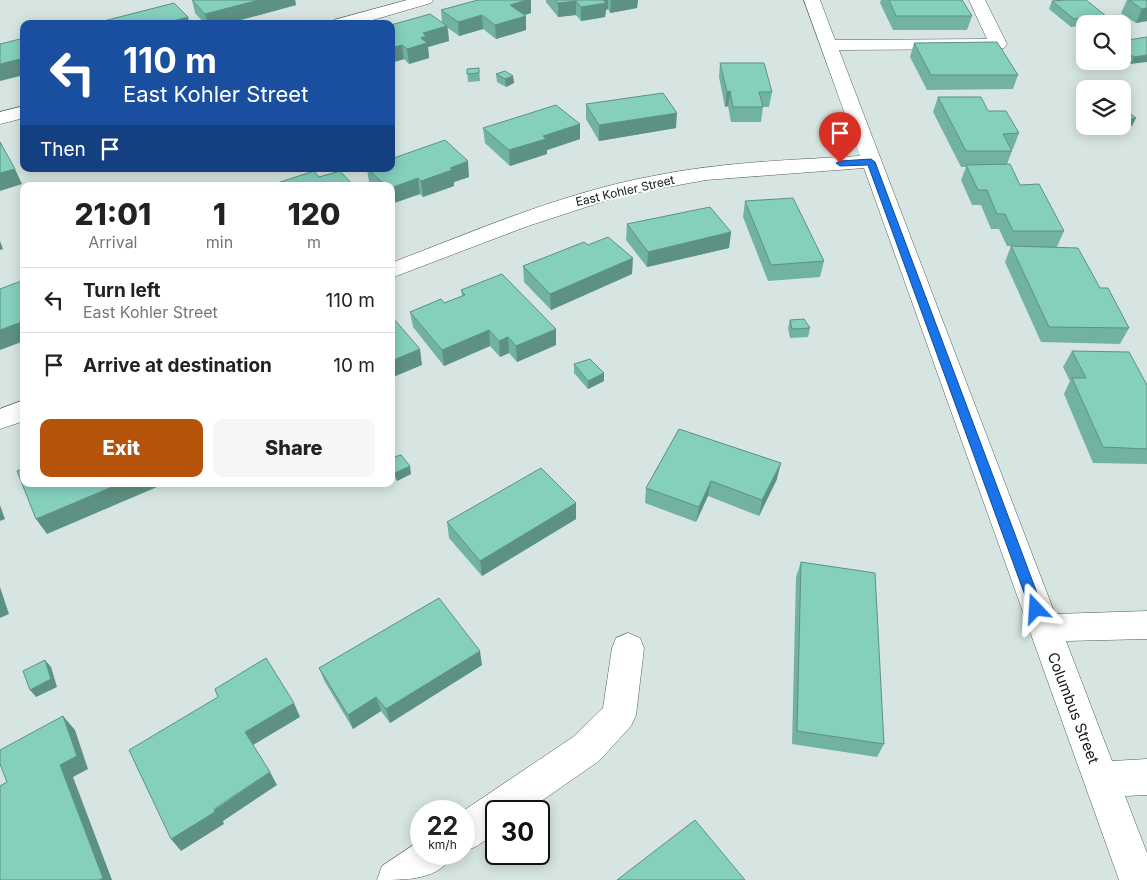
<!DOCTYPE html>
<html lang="en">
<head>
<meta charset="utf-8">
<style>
	:root { --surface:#fff; --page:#f6f6f6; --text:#222; --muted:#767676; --line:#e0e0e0; --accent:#b45309 }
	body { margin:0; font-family:Inter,sans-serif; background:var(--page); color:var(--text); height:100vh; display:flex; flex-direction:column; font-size:19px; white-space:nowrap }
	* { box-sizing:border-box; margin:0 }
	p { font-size:16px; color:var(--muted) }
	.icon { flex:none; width:28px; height:28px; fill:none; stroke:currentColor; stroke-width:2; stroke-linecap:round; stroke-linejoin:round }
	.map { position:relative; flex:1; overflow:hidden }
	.side { position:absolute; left:20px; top:182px; width:375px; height:305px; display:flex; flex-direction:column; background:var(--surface); border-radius:10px; box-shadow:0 2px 12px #0003 }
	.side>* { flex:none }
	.banner { position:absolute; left:20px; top:20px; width:375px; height:152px; border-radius:10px; box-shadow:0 2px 12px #0003; background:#1a4fa0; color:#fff; overflow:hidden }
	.tools { position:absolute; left:1076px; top:15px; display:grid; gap:10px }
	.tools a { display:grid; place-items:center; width:55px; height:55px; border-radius:10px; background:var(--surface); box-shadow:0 2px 12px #0003; font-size:25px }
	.speed { position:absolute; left:410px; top:800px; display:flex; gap:10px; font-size:25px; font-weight:700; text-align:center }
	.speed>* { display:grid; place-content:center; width:65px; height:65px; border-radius:50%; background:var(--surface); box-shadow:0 2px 12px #0003; line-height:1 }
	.speed small { font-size:12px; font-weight:400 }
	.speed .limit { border:2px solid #111; border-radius:8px; background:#fff; color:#111 }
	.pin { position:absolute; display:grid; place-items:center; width:42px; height:42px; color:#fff; margin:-51px -21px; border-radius:50% 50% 50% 0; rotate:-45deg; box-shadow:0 0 5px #0007 }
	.pin .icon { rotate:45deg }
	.me { position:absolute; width:55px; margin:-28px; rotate:340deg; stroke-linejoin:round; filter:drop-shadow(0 0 4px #0008) }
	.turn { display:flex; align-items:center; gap:18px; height:105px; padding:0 20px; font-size:22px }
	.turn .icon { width:65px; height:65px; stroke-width:2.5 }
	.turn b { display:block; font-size:35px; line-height:42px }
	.then { display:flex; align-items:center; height:48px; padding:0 20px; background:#0003; gap:10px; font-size:19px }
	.eta { display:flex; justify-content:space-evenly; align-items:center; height:85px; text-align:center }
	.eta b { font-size:30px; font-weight:800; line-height:35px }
	.action { display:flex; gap:10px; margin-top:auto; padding:10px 20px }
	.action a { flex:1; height:58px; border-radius:10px; background:var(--accent); color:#fff; font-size:20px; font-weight:800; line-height:58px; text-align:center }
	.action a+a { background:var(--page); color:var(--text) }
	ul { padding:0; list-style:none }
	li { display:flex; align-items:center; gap:15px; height:65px; padding:0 20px; border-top:1px solid var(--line) }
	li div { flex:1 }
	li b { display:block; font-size:19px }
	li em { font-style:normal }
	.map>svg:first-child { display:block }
</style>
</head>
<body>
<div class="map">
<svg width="1147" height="880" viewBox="0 0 1147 880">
	<rect width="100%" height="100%" fill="#d6e5e1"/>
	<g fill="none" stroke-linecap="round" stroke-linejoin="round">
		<defs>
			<path id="minor" d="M407,0h26l-2,3 -72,21h-27l2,-4z
				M804,0h16l15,40 152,-1 -18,-39h16l22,44 -3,4 -6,1 -159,1 216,564 92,-3v28l-81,2 46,120 35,-2v36l-22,1 22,57v27h-28l-255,-712 -158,12 -83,15 -95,31 -137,52v-15c86,-33 171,-70 262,-87 68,-14 138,-16 207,-20z
				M24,106v12l-24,6v-12z
				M24,400v21l-24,8v-20z
				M628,633l12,5 4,10 -8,67 -5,11 -32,35 -72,50h-31v22l-19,13 -13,6 -1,-41 110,-74 30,-29 9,-60 4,-10z
				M421,840v14h32c-13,26 -45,26 -76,26l5,-14z"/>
		</defs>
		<use href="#minor" stroke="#4f5d59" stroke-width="1"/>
		<use href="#minor" fill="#fff" fill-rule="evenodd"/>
	</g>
	<path fill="#72b2a3" d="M192,0h103l1,5 -70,19h-21l-10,-11z
		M478,0h53v13l-7,2 2,15 -30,9 -13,-10 -24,7 -11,-8 1,13 -21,6 1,11 -20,6 -5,-5 -13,4v-38l51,-2 -1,-13z
		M546,0h92l-1,8 -27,5 -2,-4 -2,1 -1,7 -24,4 -5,-6 -18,2 -12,-15z
		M881,0h81l10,16 -5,14h-74l-13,-27z
		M1127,0h20v21l-11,2 -15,-10z
		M1052,1l54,15 -3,8h-18v1l-14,2 -22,-18z
		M1147,37l-17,27 -8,-5v-18z
		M914,43l104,32 -5,14 -86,1 -17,-33z
		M720,63l52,29 -3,15h-6l-2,15h-30l-3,-16 -3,1 -6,-30z
		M479,68l1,13 -12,1 -1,-13z
		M496,74l17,2 1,7 -8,4 -9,-5z
		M938,97l50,14 31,22 -6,16h-2l1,2 -5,13 13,21 44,46 -7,16 43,41 29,40 -9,16 -79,-2 -36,-80 6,-16h-4l-8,-17h-8l-10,-24h-9l-11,-25 5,-13h-5l-28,-55z
		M586,104l90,24 -77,13 -13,-22z
		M483,128l97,11 -33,11v4l-37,12 -25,-23z
		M367,169h24l78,8 -15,5v4l-31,11 -3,-3 -29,10v-18h-18l-4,-4z
		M745,201l79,60 -4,16 -52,4 -25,-64z
		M627,224l104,8 -2,16 -82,19 -21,-27z
		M588,245l44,29 -81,36 -27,-28 -1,-16z
		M461,290l95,39v16l-39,17 -8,-9 -9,4 -10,-11 -46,20 -31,-39 -3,-15 34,-9 18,-7z
		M790,320l20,8 -2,9 -18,1 -2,-10z
		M1072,351l75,34v79l-54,-1 -29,-69 6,-13 -7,-14z
		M574,364l30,17 -16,8 -14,-16z
		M679,429l98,50 -18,37 -51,-20 -12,26 -51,-19 1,-15z
		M391,458l20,16 -14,7 -6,-9z
		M576,503v16l-94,57 -33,-38 -2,-16z
		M801,562l83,182 -7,13 -85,-13 4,-167z
		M482,665l-92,58 -9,-12 -28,18 -28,-47 -6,-14z"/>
	<path fill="#5d9184" d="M259,0h36l1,5 -70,19h-18l-3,-10z
		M527,0h4v13l-20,6 -1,-14z
		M601,0h7v9l-2,1 -1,7 -24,4v-14z
		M611,0h27l-1,8 -27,5z
		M576,1v14l-18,2v-14z
		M1147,8v13l-11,2 6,-14z
		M482,15l1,14 -24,7 -1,-14z
		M526,16v14l-30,9 -1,-14z
		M188,17l2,7h-28z
		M447,26l2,15 -21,6 1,11 -20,6 -2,-15 16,-16z
		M402,45l2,14 -13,4v-15z
		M1147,55v7l-17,2 4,-7z
		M24,58v17l-24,6v-17z
		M513,76l1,7 -8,4 -1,-8z
		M730,91l-2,15 -3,1 2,-15z
		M677,113l-1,15 -77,13v-16z
		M1136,118l-4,8 -14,2v-2h4v-6z
		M580,124v15l-33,11v4l-37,12 -1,-16 34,-14z
		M468,161l1,16 -15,5v4l-31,11 -2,-16 29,-13z
		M15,169l7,15 -22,7v-18z
		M418,178l2,16 -29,10v-16z
		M731,232l-2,16 -82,19 1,-15z
		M0,241l3,8 -3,1z
		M633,258l-1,16 -81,36 -1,-16z
		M24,321v20l-24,9v-20z
		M556,329v16l-39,17 -1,-16z
		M489,330l1,16 -46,20 -2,-16z
		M508,337l1,16 -9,4 -1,-16z
		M420,349l2,16 -31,13v-17z
		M604,373v8l-16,8v-8z
		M781,463l-4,16 -18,37 3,-16z
		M410,466l1,8 -14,7 -2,-8z
		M711,481l-3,15 -12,26 3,-15z
		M119,484h45l-117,50 -11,-15z
		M226,484h10l-8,3z
		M576,503v16l-94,57 -2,-15z
		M0,505l5,14 -5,2z
		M0,587l9,27 -9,4z
		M480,651l2,14 -92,58 -4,-14z
		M45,660l6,7 6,20 -21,10 -6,-7z
		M376,697l5,14 -28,18 -5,-14z
		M294,703l6,14 -47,28 -8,-13z
		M63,716l12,14 13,39 -15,8 39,103h-13l-39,-115z
		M270,772l7,13 -54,36 1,3 -43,27 -10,-12z"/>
	<path fill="#85cfbd" stroke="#5d9184" d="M192,0h67l-54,14z
		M478,0h49l-17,5 16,11 -31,9 -13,-10 -24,7 -17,-12z
		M555,0h48l3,3 -25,4 -5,-6 -18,2z
		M889,0h73l10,16h-76z
		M1065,0h21l20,16 -32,3 -22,-18z
		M1129,0h18v8l-5,1z
		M174,3l14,14 -26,7h-70z
		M430,14l17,12 -24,7 3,3 -5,2 6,5 -20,6 -5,-4 -11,3v-23z
		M1147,37v18l-13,2 -12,-7v-9z
		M24,38v20l-24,6v-20z
		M997,42l21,33h-87l-17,-32z
		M720,63h44l8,29h-13l4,15h-30l-3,-16 -3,1z
		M479,68v5l-12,1v-5z
		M505,71l8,5 -8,3 -9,-5z
		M663,93l14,20 -78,12 -13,-21z
		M938,97h43l7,14h18l13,22 -16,1 9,17h-46z
		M556,105l24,19 -37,12 3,3 -37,11 -26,-22z
		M1128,112l8,6 -14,2v-7z
		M445,140l23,21 -18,7 2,2 -31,11 -3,-3 -27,10v-2h-5l-18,-17h23v-10z
		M0,142l15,27 -15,4z
		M1010,164l10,21 19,-1 25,47h-51l-8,-17h-8l-10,-24h-9l-12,-25z
		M314,171l5,6 21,-6 14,15h-86z
		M793,198l31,63 -53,4 -26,-64z
		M710,207l21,25 -83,20 -21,-28z
		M608,237l25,21 -83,36 -27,-28 61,-24 4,3z
		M1011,246l67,2 22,40h8l21,40 -80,-1z
		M502,274l54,55 -40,17 -8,-9 -9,4 -10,-11 -47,20 -32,-38 31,-13 3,4 21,-8 -4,-5z
		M24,280v41l-24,9v-41z
		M393,318l27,31 -29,12v-42z
		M804,319l6,9 -18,1 -2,-9z
		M1072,351l57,1 18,33v64l-44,-2 -31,-69h14z
		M590,359l14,14 -16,8 -14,-17z
		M679,429l102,34 -19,37 -51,-19 -12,26 -53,-19z
		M401,455l9,11 -15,7 -4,-6v-9z
		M24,468v16h95l-83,35 -19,-48z
		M541,468l35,35 -96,58 -33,-39z
		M801,562l74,11 9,171 -87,-13z
		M439,598l41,53 -94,58 -10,-12 -28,18 -29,-47z
		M266,658l28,45 -49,29 25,40 -56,37 1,3 -44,27 -42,-89 89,-53 -3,-8z
		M45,660l6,19 -21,11 -7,-19z
		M63,716l14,40 -17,9 43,113 -4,2h-99v-94l7,-4 -7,-18v-14z
		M695,820l50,60h-128z"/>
	<path fill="#1a73e8" stroke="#114b97" d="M871,159l4,3 168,447 -2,4h-10l-1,-4 -162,-444 -28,1 -4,-3 4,-2z"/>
	<g text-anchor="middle" stroke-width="4" stroke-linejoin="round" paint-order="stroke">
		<g font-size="12" fill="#141918" stroke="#fff">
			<text transform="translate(625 191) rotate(-13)" y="4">East Kohler Street</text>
		</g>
		<g font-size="15" fill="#141918" stroke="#fff">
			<text transform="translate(1073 708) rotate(69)" y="5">Columbus Street</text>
		</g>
	</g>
</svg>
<div class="tools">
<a><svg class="icon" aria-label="search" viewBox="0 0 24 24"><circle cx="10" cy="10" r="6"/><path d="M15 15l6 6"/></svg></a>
<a><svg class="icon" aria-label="layers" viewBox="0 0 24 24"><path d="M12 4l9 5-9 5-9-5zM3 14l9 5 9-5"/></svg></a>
</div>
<div class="speed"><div>22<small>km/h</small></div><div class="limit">30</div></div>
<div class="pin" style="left:840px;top:163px;background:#d93025"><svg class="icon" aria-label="arrive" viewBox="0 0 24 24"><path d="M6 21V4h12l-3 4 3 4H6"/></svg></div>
<svg class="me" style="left:1036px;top:609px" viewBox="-20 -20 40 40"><path d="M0-17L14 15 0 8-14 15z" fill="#1a73e8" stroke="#fff" stroke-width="4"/></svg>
<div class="banner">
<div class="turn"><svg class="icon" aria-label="left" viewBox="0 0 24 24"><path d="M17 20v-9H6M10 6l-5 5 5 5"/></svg><div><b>110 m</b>East Kohler Street</div></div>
<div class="then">Then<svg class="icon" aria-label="arrive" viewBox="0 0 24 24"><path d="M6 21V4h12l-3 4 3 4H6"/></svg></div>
</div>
<section class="side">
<div class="eta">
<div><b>21:01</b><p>Arrival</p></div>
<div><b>1</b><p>min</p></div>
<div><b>120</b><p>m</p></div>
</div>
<ul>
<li><svg class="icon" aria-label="left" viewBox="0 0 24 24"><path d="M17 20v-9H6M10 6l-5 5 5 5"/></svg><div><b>Turn left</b><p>East Kohler Street</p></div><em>110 m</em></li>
<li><svg class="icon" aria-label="arrive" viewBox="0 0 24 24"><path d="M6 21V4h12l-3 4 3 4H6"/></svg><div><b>Arrive at destination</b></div><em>10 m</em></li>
</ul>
<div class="action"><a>Exit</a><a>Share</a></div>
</section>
</div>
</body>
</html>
